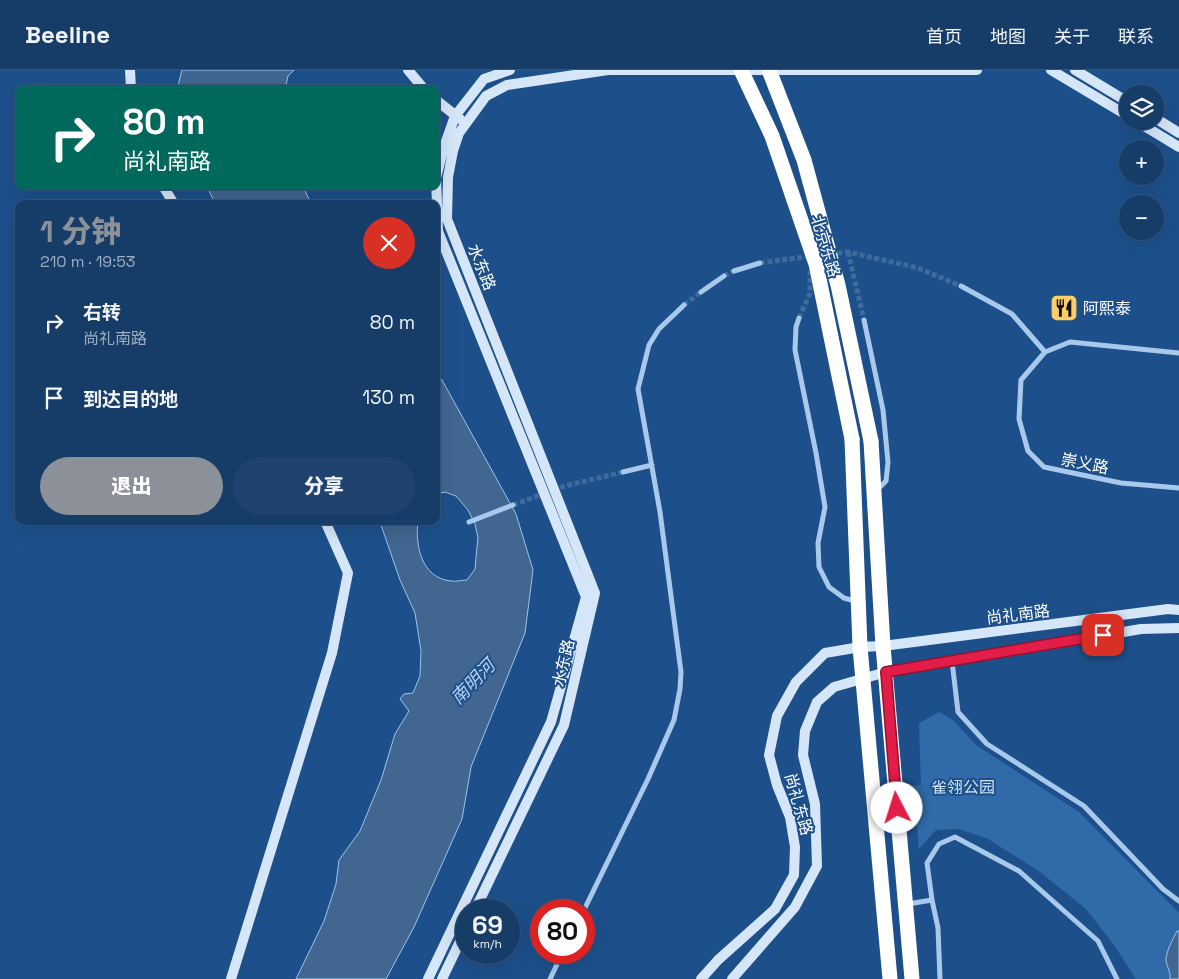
<!DOCTYPE html>
<html lang="zh">
<head>
<meta charset="utf-8">
<style>
	:root { --surface:#163c68; --page:#1f436e; --text:#f1f3f6; --muted:#9eadc0; --line:#35567c; --accent:#8c9099 }
	body { margin:0; font-family:"Space Grotesk","Noto Sans SC",sans-serif; background:var(--page); color:var(--text); height:100vh; display:flex; flex-direction:column; font-size:19px; white-space:nowrap }
	* { box-sizing:border-box; margin:0 }
	p { font-size:16px; color:var(--muted) }
	.icon { flex:none; width:28px; height:28px; fill:none; stroke:currentColor; stroke-width:2; stroke-linecap:round; stroke-linejoin:round }
	.map { position:relative; flex:1; overflow:hidden }
	.details { position:absolute; left:15px; top:130px; width:425px; height:325px; display:flex; flex-direction:column; background:var(--surface); border-radius:10px; box-shadow:0 5px 20px #0002,0 0 0 1px var(--line) }
	.details>* { flex:none }
	.hud { position:absolute; left:15px; top:15px; width:425px; height:105px; border-radius:10px; box-shadow:0 5px 20px #0002,0 0 0 1px var(--line); background:#00695c; color:#fff; overflow:hidden }
	.controls { position:absolute; left:1119px; top:15px; display:grid; gap:10px }
	.controls a { display:grid; place-items:center; width:45px; height:45px; border-radius:50%; background:var(--surface); box-shadow:0 5px 20px #0002,0 0 0 1px var(--line); font-size:25px }
	.speed { position:absolute; left:455px; top:829px; display:flex; gap:10px; font-size:25px; font-weight:700; text-align:center }
	.speed>* { display:grid; place-content:center; width:65px; height:65px; border-radius:50%; background:var(--surface); box-shadow:0 5px 20px #0002,0 0 0 1px var(--line); line-height:1 }
	.speed small { font-size:12px; font-weight:400 }
	.speed .limit { border:8px solid #d22; background:#fff; color:#111 }
	.pin { position:absolute; display:grid; place-items:center; width:42px; height:42px; color:#fff; margin:-21px; border-radius:10px; box-shadow:0 2px 8px #0006 }
	.me { position:absolute; width:55px; margin:-28px; rotate:355deg; stroke-linejoin:round; filter:drop-shadow(0 0 4px #0008) }
	.turn { display:flex; align-items:center; gap:18px; height:105px; padding:0 25px; font-size:22px }
	.turn .icon { width:65px; height:65px; stroke-width:2.5 }
	.turn b { display:block; font-size:35px; line-height:42px }
	.round { display:grid; place-items:center; flex:none; width:52px; height:52px; border-radius:26px; background:var(--page) }
	.overview { display:flex; align-items:center; justify-content:space-between; height:85px; padding:0 25px }
	h1 { font-size:30px; font-weight:800; line-height:38px; color:var(--accent) }
	.button { display:flex; gap:10px; margin-top:auto; padding:10px 25px }
	.button a { flex:1; height:58px; border-radius:30px; background:var(--accent); color:#fff; font-size:20px; font-weight:800; line-height:58px; text-align:center }
	.button a+a { background:var(--page); color:var(--text) }
	ul { padding:0; list-style:none }
	li { display:flex; align-items:center; gap:15px; height:75px; padding:0 25px }
	li div { flex:1 }
	li b { display:block; font-size:19px }
	li em { font-style:normal }
	header { display:flex; align-items:center; gap:30px; box-sizing:border-box; height:70px; padding:0 25px; background:var(--surface); border-bottom:1px solid var(--line) }
	header strong { font-size:24px }
	nav { display:flex; gap:28px; margin-inline-start:auto; font-size:18px }
	.map>svg:first-child { display:block }
</style>
</head>
<body>
<header>
<strong>Beeline</strong>
<nav><a>首页</a><a>地图</a><a>关于</a><a>联系</a></nav>
</header>
<div class="map">
<svg width="1179" height="909" viewBox="0 0 1179 909">
	<rect width="100%" height="100%" fill="#1d508b"/>
	<path fill="#306aa9" d="M939,642l14,8 23,25 103,67 100,101v66h-43l-22,-34 -28,-36 -46,-37 -52,-33 -29,-10 -23,1 -17,19 -6,-63 8,-1 -2,-62z"/>
	<path fill="#416690" stroke="#9cc4ee" d="M182,0h112l-6,6 -3,13h-108z
		M207,116h96l8,18h-96z
		M436,304l6,6 74,134 17,56 -8,63 -54,134 -9,52 -48,108 -28,52h-90l28,-58 12,-37 3,-24 21,-29 21,-51 14,-46 14,-23 -9,-12 4,-5 9,-1 7,-17 1,-25 -6,-38 -15,-33 -19,-55 3,-4h34c-3,24 3,57 33,60 5,1 10,-1 16,-1l8,-11 1,-12 2,-19 -3,-14 -7,-14 -12,-14 -11,-4 -9,2z
		M1177,861h2v48h-9c1,-8 -4,-13 -4,-20 1,-10 7,-20 11,-28z"/>
	<g fill="none" stroke-linecap="round" stroke-linejoin="round">
		<path stroke="#3f6a9c" stroke-width="5" stroke-dasharray="5 2.5" stroke-linecap="butt" d="M848,182l16,68
			M830,184l18,-2 70,16 43,18
			M760,193l52,-7
			M724,206l10,-5
			M684,235l17,-13
			M799,248l11,-25v-22
			M553,420l12,-4 58,-14
			M513,435l32,-12"/>
		<path stroke="#a9c9ec" stroke-width="5" d="M734,201l26,-8
			M961,216l51,28 33,38
			M701,222l23,-16
			M799,248l-3,9 -1,23 21,103 9,54 -7,36 1,24 10,20 15,11 11,3
			M864,250l19,90 5,52 -2,19 -8,8
			M1179,283l-109,-11 -25,10 -24,28 -2,39 9,32 16,16 77,16 58,5
			M623,402l29,-7
			M469,452l44,-17
			M952,591l6,51 29,32 97,62 79,83 16,12
			M908,834l24,-4
			M584,840l64,-131 26,-59 6,-31 1,-17 -21,-160 -22,-123 11,-44 10,-16 25,-24
			M550,909l13,-27
			M940,909l-2,-51 -6,-28 -5,-37 12,-19 16,-7 64,34 79,70 19,38"/>
		<path stroke="#d5e6f9" stroke-width="10" d="M130,0l1,19
			M408,0l16,19
			M1051,0l77,46
			M1075,0l53,32
			M436,30l24,19
			M1155,48l24,15
			M1136,51l43,26
			M436,108l8,-31 11,-31 29,-37 26,-9
			M163,116l11,18
			M475,840l89,-185 31,-132 -148,-374 1,-42 5,-26 6,-18 27,-37 21,-11 101,-15h369
			M231,909l101,-326 16,-80 -23,-52
			M428,909l123,-257 35,-125 -148,-366 -2,-52
			M442,909l24,-50
			M701,909l17,-19 57,-51 19,-34 1,-28 -5,-30 -13,-32 -8,-30 8,-39 19,-34 29,-29 35,-6 23,-1 285,-37 11,1
			M732,909l63,-72 22,-41 -2,-62 -12,-49 2,-24 12,-29 17,-15 52,-15 255,-43 38,-1"/>
		<path stroke="#fff" stroke-width="15" d="M852,369l8,208 30,332
			M871,371l12,205 29,333"/>
		<path stroke="#fff" stroke-width="15" d="M741,0l31,66 44,128 36,175
			M769,0l35,90 34,125 33,156"/>
	</g>
	<g fill="none" stroke-linecap="round" stroke-linejoin="round">
		<defs>
			<path id="route" d="M897,738l-11,-136 217,-37"/>
		</defs>
		<use href="#route" stroke="#92132f" stroke-width="12"/>
		<use href="#route" stroke="#e11d48" stroke-width="9"/>
	</g>
	<defs>
		<symbol id="restaurant-square" viewBox="-11 -11 22 22"><rect x="-9" y="-9" width="18" height="18" rx="4" fill="#fccd68" stroke="#1d508b"/><path d="M-5-6h1v4h1v-4h1v4h1v-4h1v5L-1.5 .5V6h-2V.5L-5-1ZM5-6V6H3V1.5H1.5Q1.5-4 5-6Z" fill="#111"/></symbol>
	</defs>
	<g fill-rule="evenodd">
		<use href="#restaurant-square" x="1048" y="222" width="32" height="32"/>
	</g>
	<g text-anchor="middle" stroke-width="4" stroke-linejoin="round" paint-order="stroke">
		<g font-size="16" fill="#fff" stroke="#1d508b">
			<text transform="translate(826 176) rotate(73)" y="6">北京东路</text>
			<text transform="translate(482 197) rotate(68)" y="6">水东路</text>
			<text transform="translate(1085 393) rotate(11)" y="6">崇义路</text>
			<text transform="translate(1018 544) rotate(-7)" y="6">尚礼南路</text>
			<text transform="translate(563 593) rotate(-77)" y="6">水东路</text>
			<text transform="translate(799 734) rotate(74)" y="6">尚礼东路</text>
		</g>
		<g font-size="16" fill="#fff" stroke="#1d508b" text-anchor="start">
			<text x="1083" y="244">阿熙泰</text>
		</g>
		<g font-size="16" fill="#cfe3f9" stroke="#1d508b">
			<text x="963" y="723">雀翎公园</text>
		</g>
		<g font-size="18" font-style="italic" fill="#b5d3f3" stroke="#1d508b">
			<text transform="translate(473 612) rotate(-46)" y="6">南明河</text>
		</g>
	</g>
</svg>
<div class="controls">
<a><svg class="icon" aria-label="layers" viewBox="0 0 24 24"><path d="M12 4l9 5-9 5-9-5zM3 14l9 5 9-5"/></svg></a>
<a>+</a>
<a>−</a>
</div>
<div class="speed"><div>69<small>km/h</small></div><div class="limit">80</div></div>
<div class="pin" style="left:1103px;top:565px;background:#d93025"><svg class="icon" aria-label="arrive" viewBox="0 0 24 24"><path d="M6 21V4h12l-3 4 3 4H6"/></svg></div>
<svg class="me" style="left:897px;top:738px" viewBox="-20 -20 40 40"><circle r="19" fill="#fff"/><path d="M0-13L10 11 0 6-10 11z" fill="#e11d48"/></svg>
<div class="hud">
<div class="turn"><svg class="icon" aria-label="right" viewBox="0 0 24 24"><path d="M7 20v-9h11M14 6l5 5-5 5"/></svg><div><b>80 m</b>尚礼南路</div></div>
</div>
<section class="details">
<div class="overview"><div><h1>1 分钟</h1><p>210 m · 19:53</p></div><a class="round" style="background:#d93025;color:#fff"><svg class="icon" aria-label="close" viewBox="0 0 24 24"><path d="M6 6l12 12M18 6L6 18"/></svg></a></div>
<ul>
<li><svg class="icon" aria-label="right" viewBox="0 0 24 24"><path d="M7 20v-9h11M14 6l5 5-5 5"/></svg><div><b>右转</b><p>尚礼南路</p></div><em>80 m</em></li>
<li><svg class="icon" aria-label="arrive" viewBox="0 0 24 24"><path d="M6 21V4h12l-3 4 3 4H6"/></svg><div><b>到达目的地</b></div><em>130 m</em></li>
</ul>
<div class="button"><a>退出</a><a>分享</a></div>
</section>
</div>
</body>
</html>
